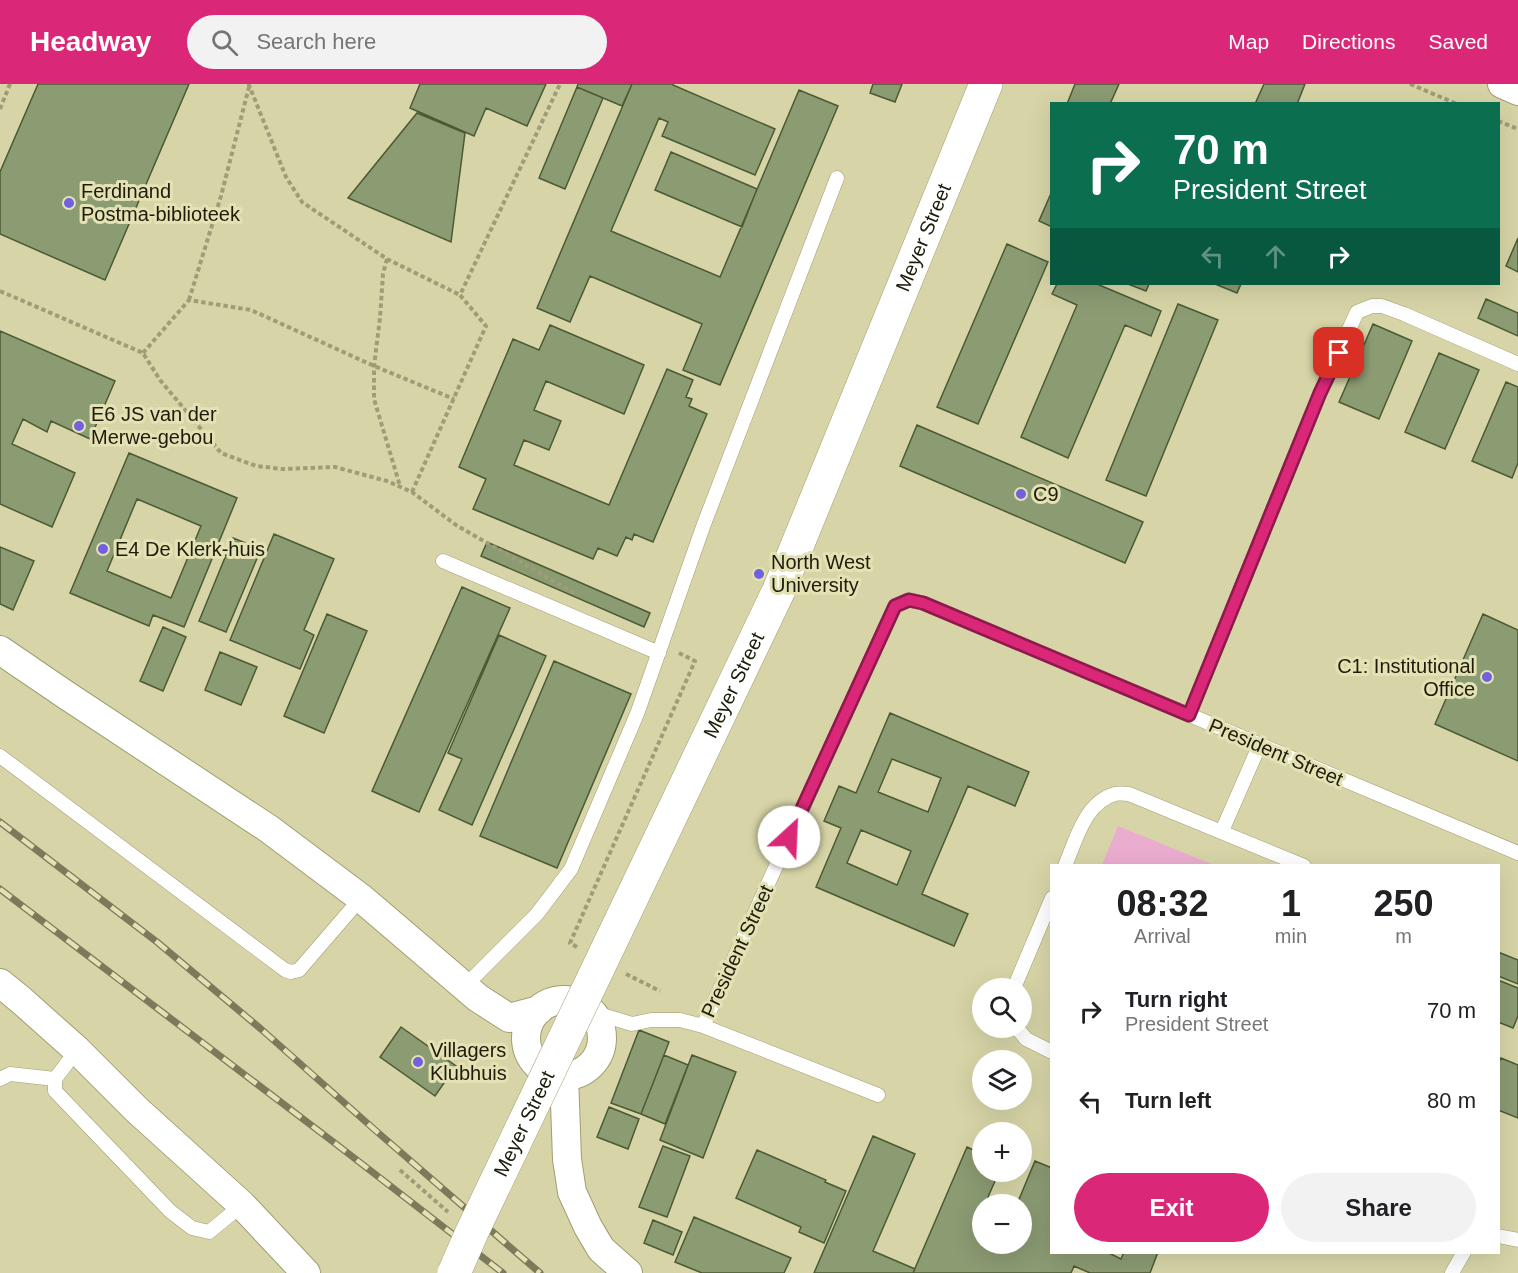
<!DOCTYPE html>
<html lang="en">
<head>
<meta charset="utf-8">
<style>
	:root { --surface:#fff; --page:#f2f2f2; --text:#202124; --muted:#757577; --accent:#db2777 }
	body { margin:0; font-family:Arial,sans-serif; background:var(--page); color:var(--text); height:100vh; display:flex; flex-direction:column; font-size:22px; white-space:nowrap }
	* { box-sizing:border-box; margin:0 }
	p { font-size:20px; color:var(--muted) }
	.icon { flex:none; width:33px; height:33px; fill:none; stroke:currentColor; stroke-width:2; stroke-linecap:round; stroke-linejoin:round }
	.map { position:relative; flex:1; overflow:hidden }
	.side { position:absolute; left:1050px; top:780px; width:450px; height:390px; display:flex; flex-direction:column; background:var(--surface); border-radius:0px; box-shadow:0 6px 24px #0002 }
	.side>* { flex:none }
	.banner { position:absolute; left:1050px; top:18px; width:450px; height:183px; border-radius:0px; box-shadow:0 6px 24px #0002; background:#0b6e4f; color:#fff; overflow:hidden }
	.buttons { position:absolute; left:972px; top:894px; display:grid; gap:12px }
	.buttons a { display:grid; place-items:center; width:60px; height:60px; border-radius:50%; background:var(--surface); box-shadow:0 6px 24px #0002; font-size:30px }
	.pin { position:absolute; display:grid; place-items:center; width:51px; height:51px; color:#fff; margin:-26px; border-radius:12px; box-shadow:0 3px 9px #0006 }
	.me { position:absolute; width:66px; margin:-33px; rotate:25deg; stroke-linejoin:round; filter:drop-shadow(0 0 4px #0008) }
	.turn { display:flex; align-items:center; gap:21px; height:126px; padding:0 24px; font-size:27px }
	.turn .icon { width:78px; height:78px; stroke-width:2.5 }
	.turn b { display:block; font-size:42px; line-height:51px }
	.lanes { display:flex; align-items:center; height:57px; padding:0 24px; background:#0003; justify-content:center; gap:30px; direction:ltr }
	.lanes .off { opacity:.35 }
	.eta { display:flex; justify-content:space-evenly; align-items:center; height:102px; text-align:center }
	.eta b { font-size:36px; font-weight:700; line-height:42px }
	.action { display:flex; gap:12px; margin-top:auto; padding:12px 24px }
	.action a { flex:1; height:69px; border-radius:36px; background:var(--accent); color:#fff; font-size:24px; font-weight:700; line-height:69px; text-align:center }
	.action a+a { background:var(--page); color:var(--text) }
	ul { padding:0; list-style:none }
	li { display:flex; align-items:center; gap:18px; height:90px; padding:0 24px }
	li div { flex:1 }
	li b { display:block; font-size:22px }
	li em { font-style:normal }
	header { display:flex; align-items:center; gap:36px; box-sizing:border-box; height:84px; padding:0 30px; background:var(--accent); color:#fff }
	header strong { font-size:28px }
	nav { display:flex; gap:33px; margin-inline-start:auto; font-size:21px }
	.search { width:420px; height:54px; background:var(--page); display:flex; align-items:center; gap:15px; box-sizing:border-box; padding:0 21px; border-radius:33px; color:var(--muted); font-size:22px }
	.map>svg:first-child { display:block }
</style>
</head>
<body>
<header>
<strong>Headway</strong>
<div class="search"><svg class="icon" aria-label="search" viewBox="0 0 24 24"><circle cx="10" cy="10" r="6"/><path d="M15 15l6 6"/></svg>Search here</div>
<nav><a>Map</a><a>Directions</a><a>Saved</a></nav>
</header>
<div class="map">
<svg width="1518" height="1189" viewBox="0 0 1518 1189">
	<rect width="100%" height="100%" fill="#d7d5a7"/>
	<path fill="#ebadcf" d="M1118,742l96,39h-112z"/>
	<path fill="#8b9b72" stroke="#4c5a34" stroke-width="1.5" fill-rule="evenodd" d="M38,0h151l-84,196 -105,-46v-62z
		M420,0h126l-19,42 -41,-18 -12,28 -64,-28z
		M578,0h54l-10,22 -45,-19z
		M632,0h41v1l102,44 -20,46 -93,-39 6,-14 -9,-4 -48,113 109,46 79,-187 39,16 -118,279 -37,-15 19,-46 -112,-48 -20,46 -33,-14z
		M873,0h29l-7,18 -25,-9z
		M1075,0h44l-9,20h-43z
		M1264,0h41l-8,20h-42z
		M577,3l26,11 -38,91 -26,-11z
		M417,29l48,20 -14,109 -103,-44z
		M671,68l86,37 -15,38 -87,-37z
		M1052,107v36l-13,-6z
		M1518,154v34l-12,-6z
		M1007,160l41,18 -70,162 -41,-17z
		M1057,200h40l64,27 -10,25 -26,-11 -57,133 -47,-21 56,-132 -25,-11z
		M1128,200h21l-3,7z
		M1215,200h26l-4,9z
		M1486,215l32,14v23l-40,-18z
		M1178,220l40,16 -72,176 -40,-16z
		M1373,240l39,17 -33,78 -40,-17z
		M550,241l94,40 -20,49 -78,-33 -12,29 27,11 -12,29 -25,-10 -10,25 95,40 58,-136 26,11 -7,17 6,2 -3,7 18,8 -54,128 -19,-8 -2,6 -6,-3 -9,19 -19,-8 -5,11 -120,-50 13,-30 -27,-12 54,-128 26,11z
		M0,247l115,50 -25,58 -39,-18 -4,11 -24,-13 -11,25 63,29 -23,54 -52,-23z
		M1439,269l40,17 -34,79 -40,-17z
		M1506,298l12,5v76l-6,15 -40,-17z
		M917,341l226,97 -18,41 -225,-97z
		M129,369l108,45 -53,129 -31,-12 -4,11 -79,-33zM137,415l64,27 -30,72 -64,-27z
		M274,450l60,25 -30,71 10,5 -14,34 -70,-29z
		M233,454l28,11 -35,83 -27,-11z
		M487,458l163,71 -6,14 -163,-71z
		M0,463l34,14 -21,49 -13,-6z
		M462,503l48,21 -91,204 -47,-21z
		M327,530l40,17 -43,102 -40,-17z
		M1483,530l35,16v131l-83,-37z
		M163,543l23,10 -23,54 -23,-10z
		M499,551l47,21 -74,169 -33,-15 23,-51 -14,-6z
		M220,568l37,15 -16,38 -36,-15z
		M554,577l77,33 -74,174 -77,-32z
		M890,629l139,59 -14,34 -47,-20 -46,108 46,20 -14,32 -138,-59 25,-59 -17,-7 15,-35 17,7zM892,675l49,19 -13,34 -50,-20zM861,746l50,21 -14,34 -50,-22z
		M1498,868l20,8v24l-20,-8z
		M1498,896l20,8v28l-5,12 -15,-6z
		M401,943l55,39 -21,30 -55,-39z
		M639,946l30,12 -28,72 -30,-11z
		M664,971l24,10 -23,59 -24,-10z
		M692,971l44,17 -33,86 -43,-18z
		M1501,974l17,7v53l-20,-8v-47z
		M609,1023l30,12 -11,30 -31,-12z
		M873,1052l42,18 -42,97 42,18 -2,4h-99z
		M663,1062l27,10 -23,61 -28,-10z
		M967,1063l15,7v18h17l-11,25 17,7h-23v40h40v-40h-5l18,-43 17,7v84h55l14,7 3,-7h34l-8,21h-60l-16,-7 -3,7h-158z
		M757,1066l69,30 -1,2 21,9 -22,52 -25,-11 2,-5 -65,-29z
		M694,1133l97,41 -7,15h-82l-27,-11z
		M653,1136l29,12 -9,23 -29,-12z"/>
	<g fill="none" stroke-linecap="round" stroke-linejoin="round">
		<defs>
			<path id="lane" d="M443,477l216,92
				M1189,631l131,-322 37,-81 15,-6h10l22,8 114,50
				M0,672l285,214 6,2 8,-2 62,-72
				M1222,747l38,-87
				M1065,782c11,-26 20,-64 50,-72 5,-1 10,0 14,0l175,72
				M464,903l73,-73 34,-45 66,-155 67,-190 133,-346
				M1014,904l38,-90
				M592,928l40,12 19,-4h29l23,6 175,69
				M703,942l192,-420 14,-6 14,3 595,250
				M1017,944l9,11 26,13
				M77,966l-22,29v12l115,120 22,17 17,4 33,-27
				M0,995l10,-5 45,5
				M1498,1152l20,4
				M1452,1189l12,-21"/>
			<path id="street" d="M1502,0l16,7
				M0,566l66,45 203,134 92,69 117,100 31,20 30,-8
				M0,899l21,17 56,50 60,60 105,95 64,68
				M526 954a38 38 0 1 1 76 0a38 38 0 1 1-76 0Z
				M564,992l3,83 5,33 16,35 13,22 27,24"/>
			<g id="secondary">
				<path id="s1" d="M779,506l207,-506"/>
			</g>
		</defs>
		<use href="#lane" stroke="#a19e72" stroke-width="15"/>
		<use href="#street" stroke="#a19e72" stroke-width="30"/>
		<use href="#secondary" stroke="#a19e72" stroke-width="34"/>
		<path stroke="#9f9d78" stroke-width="4" stroke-dasharray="4.5 3" stroke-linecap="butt" d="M250,0l-1,1 37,92 16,25 85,57 73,36
			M1410,0l47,20
			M0,25l10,-25
			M1498,37l20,8
			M387,175l-4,15 -3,44 -6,48v33l26,87
			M0,207l143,62 17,27 61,73 35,13 27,3 52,-2 52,14 25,11 44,33 120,69
			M189,216l32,-104 28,-109
			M143,269l46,-53 62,10 123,56 80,33
			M412,408l74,-166 -26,-31 100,-211
			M577,863l-7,-4 125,-282 -16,-8
			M626,890l34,17
			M400,1086l48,42"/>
		<use href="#lane" stroke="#fff" stroke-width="14"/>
		<use href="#street" stroke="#fff" stroke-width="28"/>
		<use href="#secondary" stroke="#fff" stroke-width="33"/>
		<defs>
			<path id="rail" d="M0,738l157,120 104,87 114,101 165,143
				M0,805l336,255 167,129"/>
		</defs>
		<use href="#rail" stroke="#7b7a5a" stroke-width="7"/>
		<use href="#rail" stroke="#e4e2b4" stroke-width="4.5" stroke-dasharray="14" stroke-linecap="butt"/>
		<defs>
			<g id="secondary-bridge">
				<path id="s2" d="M454,1189l18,-41 307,-642"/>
			</g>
		</defs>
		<use href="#secondary-bridge" stroke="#a19e72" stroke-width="34" stroke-linecap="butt"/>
		<use href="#secondary-bridge" stroke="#fff" stroke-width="33"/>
	</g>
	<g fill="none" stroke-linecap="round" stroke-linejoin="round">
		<defs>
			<path id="route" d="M789,753l106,-231 14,-6 14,3 266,112 131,-322 19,-40"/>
		</defs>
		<use href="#route" stroke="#8e194d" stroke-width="15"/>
		<use href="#route" stroke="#db2777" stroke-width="10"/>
	</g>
	<g fill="#7161dc" stroke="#e4e2b4" stroke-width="2">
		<circle cx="69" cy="119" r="6"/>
		<circle cx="79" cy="342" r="6"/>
		<circle cx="1021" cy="410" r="6"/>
		<circle cx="103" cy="465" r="6"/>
		<circle cx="759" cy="490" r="6"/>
		<circle cx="1487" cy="593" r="6"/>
		<circle cx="418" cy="978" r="6"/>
	</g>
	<g text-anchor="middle" stroke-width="6" stroke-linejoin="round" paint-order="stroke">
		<g font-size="20" fill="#1d1c0b" stroke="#e4e2b4" text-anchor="start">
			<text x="81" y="114">Ferdinand<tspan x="81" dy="23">Postma-biblioteek</tspan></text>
			<text x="91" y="337">E6 JS van der<tspan x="91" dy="23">Merwe-gebou</tspan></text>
			<text x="1033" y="417">C9</text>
			<text x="115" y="472">E4 De Klerk-huis</text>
			<text x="771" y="485">North West<tspan x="771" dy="23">University</tspan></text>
			<text x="1475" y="589" text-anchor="end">C1: Institutional<tspan x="1475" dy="23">Office</tspan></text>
			<text x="430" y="973">Villagers<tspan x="430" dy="23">Klubhuis</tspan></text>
		</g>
		<g font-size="20" fill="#1d1c0b" stroke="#e4e2b4">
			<text dy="7" stroke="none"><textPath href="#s1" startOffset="381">Meyer Street</textPath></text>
			<text dy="7" stroke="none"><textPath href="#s2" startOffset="651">Meyer Street</textPath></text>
			<text transform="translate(1276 668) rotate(23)" y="7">President Street</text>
			<text transform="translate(737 867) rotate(-65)" y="7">President Street</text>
			<text dy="7" stroke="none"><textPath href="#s2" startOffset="165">Meyer Street</textPath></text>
		</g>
	</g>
</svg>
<div class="buttons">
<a><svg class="icon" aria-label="search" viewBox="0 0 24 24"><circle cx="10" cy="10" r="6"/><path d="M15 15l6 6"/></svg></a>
<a><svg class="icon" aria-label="layers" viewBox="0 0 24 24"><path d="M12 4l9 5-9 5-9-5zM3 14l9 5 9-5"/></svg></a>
<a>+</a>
<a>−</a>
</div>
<div class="pin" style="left:1339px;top:269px;background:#d93025"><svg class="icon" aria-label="arrive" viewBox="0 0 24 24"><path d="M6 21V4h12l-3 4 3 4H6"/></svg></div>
<svg class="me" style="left:789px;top:753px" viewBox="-20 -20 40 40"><circle r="19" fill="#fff"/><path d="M0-13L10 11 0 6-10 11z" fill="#db2777"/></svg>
<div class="banner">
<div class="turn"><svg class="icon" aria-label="right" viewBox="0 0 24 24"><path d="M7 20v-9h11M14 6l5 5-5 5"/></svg><div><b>70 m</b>President Street</div></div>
<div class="lanes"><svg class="icon off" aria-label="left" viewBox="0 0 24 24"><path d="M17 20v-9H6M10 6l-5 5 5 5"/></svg><svg class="icon off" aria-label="ahead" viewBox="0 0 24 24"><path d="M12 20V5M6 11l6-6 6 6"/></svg><svg class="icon" aria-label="right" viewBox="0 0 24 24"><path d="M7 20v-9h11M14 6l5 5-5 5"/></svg></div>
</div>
<section class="side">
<div class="eta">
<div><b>08:32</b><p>Arrival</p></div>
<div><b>1</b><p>min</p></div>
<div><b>250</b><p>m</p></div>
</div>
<ul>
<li><svg class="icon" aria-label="right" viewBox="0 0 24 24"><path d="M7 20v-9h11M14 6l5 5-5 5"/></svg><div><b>Turn right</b><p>President Street</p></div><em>70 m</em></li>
<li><svg class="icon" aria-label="left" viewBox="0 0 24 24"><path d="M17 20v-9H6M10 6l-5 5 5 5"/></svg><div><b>Turn left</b></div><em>80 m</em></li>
</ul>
<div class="action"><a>Exit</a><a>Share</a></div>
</section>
</div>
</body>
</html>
